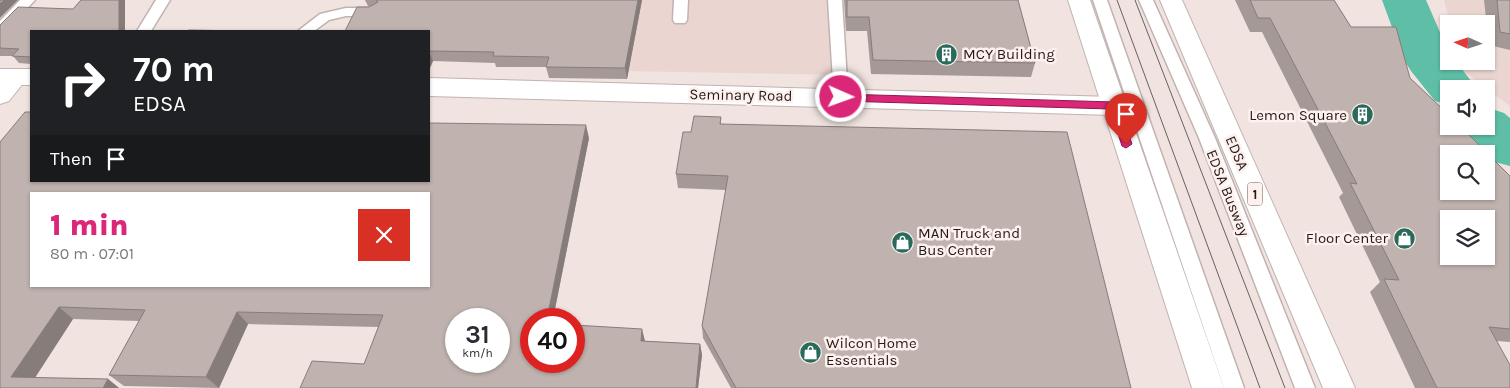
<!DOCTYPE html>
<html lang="en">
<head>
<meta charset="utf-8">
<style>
	:root { --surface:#fff; --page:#f2f2f3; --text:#2b2b33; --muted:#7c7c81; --accent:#db2777 }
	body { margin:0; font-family:Karla,sans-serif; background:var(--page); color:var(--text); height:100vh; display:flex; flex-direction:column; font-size:19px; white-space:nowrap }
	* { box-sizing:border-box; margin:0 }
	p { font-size:16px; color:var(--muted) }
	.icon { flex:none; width:28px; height:28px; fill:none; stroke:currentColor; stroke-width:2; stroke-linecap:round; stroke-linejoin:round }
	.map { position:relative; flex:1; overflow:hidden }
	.sheet { position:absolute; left:30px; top:192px; width:400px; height:95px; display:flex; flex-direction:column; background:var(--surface); border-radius:0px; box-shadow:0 1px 4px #0004 }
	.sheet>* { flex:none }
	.hud { position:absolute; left:30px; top:30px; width:400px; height:152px; border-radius:0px; box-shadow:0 1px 4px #0004; background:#202124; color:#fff; overflow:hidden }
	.needle { width:32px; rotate:273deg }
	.buttons { position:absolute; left:1440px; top:15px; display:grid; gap:10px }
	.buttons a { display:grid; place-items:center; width:55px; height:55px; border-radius:0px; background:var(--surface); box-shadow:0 1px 4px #0004; font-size:25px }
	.speed { position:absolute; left:445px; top:308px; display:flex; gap:10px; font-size:25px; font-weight:700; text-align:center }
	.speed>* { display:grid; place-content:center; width:65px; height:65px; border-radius:50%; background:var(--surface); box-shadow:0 1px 4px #0004; line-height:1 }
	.speed small { font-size:12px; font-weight:400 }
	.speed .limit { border:8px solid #d22; background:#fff; color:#111 }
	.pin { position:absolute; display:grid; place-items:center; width:42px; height:42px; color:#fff; margin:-51px -21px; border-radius:50% 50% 50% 0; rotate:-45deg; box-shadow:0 0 5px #0007 }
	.pin .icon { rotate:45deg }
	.me { position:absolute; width:55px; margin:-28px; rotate:92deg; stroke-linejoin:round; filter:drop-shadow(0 0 4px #0008) }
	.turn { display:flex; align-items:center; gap:18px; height:105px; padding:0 20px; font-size:22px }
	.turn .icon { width:65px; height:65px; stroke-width:2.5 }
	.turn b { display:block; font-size:35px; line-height:42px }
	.then { display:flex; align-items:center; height:48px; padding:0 20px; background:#0003; gap:10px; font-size:19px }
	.round { display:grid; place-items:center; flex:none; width:52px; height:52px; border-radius:0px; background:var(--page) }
	.overview { display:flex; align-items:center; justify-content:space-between; height:85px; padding:0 20px }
	h1 { font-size:30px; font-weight:800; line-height:38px; color:var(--accent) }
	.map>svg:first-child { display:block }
</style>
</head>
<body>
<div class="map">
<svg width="1510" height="388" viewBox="0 0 1510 388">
	<rect width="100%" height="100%" fill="#f0e3e0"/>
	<path fill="#ebd5d0" d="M637,0h205l5,75 -223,-4z
		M1444,0h66v106l-49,-37 -2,-8h27v-37h-36z"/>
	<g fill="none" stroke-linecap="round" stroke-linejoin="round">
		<path fill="#5fbfa6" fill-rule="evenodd" d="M1382,0h44l23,53v8h7l21,28h-28v16l-14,-4 -24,-30 -7,-11z
			M1486,107l18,6 6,5v48l-19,-5 -5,-7h-2l-16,-15 -8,-13h26z"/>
		<defs>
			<path id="service" d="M20,0h15l-30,32 -5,1v-12z
				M156,0h14l-19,31h-14z
				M674,0h14l-1,20 -2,3h-10l-2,-3z
				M828,0h14l6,97 -2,4 -5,1 -5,-1 -2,-4z
				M1093,0h14l137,388h-20z
				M1139,0h14l62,138 100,250h-20l-96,-250z
				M346,8h28l7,4 -7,4h-28l-17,4 -15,11h-16l22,-17z"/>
			<path id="minor" d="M16,69l9,2 3,6 -19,24 -9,3v-25l7,-8z"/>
			<path id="tertiary" d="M0,69h31v16h-31z
				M429,78l685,19 9,3 4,6 -4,6 -9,3 -685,-19z"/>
			<path id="trunk" d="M1068,0h22l134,388h-32z
				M1160,0h22l173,388h-32z"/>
		</defs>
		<use href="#service" stroke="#c0b3b0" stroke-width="3"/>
		<use href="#minor" stroke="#c0b3b0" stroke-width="2"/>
		<use href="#tertiary" stroke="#c0b3b0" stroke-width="2"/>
		<use href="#trunk" stroke="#c0b3b0" stroke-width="2"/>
		<use href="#service" fill="#fff" fill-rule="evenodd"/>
		<use href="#minor" fill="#fff" fill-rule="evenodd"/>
		<use href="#tertiary" fill="#fff" fill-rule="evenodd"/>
		<use href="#trunk" fill="#fff" fill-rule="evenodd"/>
		<path stroke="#696260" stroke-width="1" d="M1117,0l143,388
			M1135,0l150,388"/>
	</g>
	<path fill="#a49996" d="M81,0h44v31h-94v33l-12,-1 -6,-7h-13v-31l73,-16z
		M365,0h277l-15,79 -78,-1 -3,-11h-50l-1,-4 -62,-2 -4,9v-39l-58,-25h-3z
		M844,0h174l17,63 -4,14 -160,-3 -4,-43h-21z
		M1235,0h99l17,27 59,51 100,98v166l-14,-1 14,47h-95l-45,-96 10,-10 -41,-85 4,-4 -81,-161h-12z
		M1484,0h26v50l-21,-5z
		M721,117v7l410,264h-400l-28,-50 -1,-12 24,-136 -48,-2 -2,-14 15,-42z
		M589,138l-36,181h-22v42l114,-20 55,3 2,11 -4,33h-398l64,-24 15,-37 -131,-3 -29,64 -95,-2 -15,-11 30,-54 -66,-2 -38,59 73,1 11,9h-119v-246z"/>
	<path fill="#867d7a" d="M4,0h14l-18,18v-14z
		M119,0h6v31h-6z
		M638,0h4l-15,79 -2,-11z
		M429,52l4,9 -4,9z
		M586,125l3,13 -36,181h-6z
		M59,307l14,12 -45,69 -17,-11z
		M237,312l11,12 -29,64 -13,-11z
		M642,329l3,12h-4z
		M700,344l2,11 -4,33h-2z
		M108,379l11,9h-16z"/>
	<path fill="#bfb2af" stroke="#867d7a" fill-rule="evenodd" d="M0,0h4l-4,4z
		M81,0h38v31h-88v26l-19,-1 7,-7 -19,-1v-23l18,-18 55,2z
		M376,0h262l-13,68 -79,-1 3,-10 -56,-1 1,-4 -65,-1v-20h-84l12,-24h12l9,-5z
		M847,0h171l17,63 -162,-3 -4,-43h-22z
		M1250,0h84l17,27h45l14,51 39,37v11h11l50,50v153l-21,-2 21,38v23h-73l-53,-109 15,1 -49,-97 7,1 -87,-166h-12zM1449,154h37v37h-37zM1449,219h37v37h-37z
		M1497,0h13v34l-10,-2z
		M189,30l54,1h-56z
		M25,112h6v69h398v-58l157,2 -39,194h-16v42h43v-36l68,4 -1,12 59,3 -4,44h-396l12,-27 52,3 19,-49 -146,-3 -31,65 -97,-2 36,-65 -86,-3 -48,70 97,2 -5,9h-103v-246zM31,194h398v92h-398zM456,319h43v42h-43z
		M694,116l27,1 -1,7 347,8 64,256h-395l-34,-62 26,-150 -52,-2 7,-42h8z"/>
	<path fill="#db2777" stroke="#8e194d" d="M841,94l273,8 5,4 13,38 -6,4 -4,-2 -12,-37 -269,-8 -5,-4z"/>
	<defs>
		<symbol id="building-disc" viewBox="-11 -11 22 22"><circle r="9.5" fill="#296b5b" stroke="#fef0ed"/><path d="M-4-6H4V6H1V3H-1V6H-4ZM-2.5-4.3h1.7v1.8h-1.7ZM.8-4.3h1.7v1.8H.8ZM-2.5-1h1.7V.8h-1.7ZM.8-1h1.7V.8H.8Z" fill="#fff"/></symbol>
		<symbol id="shop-disc" viewBox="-11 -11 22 22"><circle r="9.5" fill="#296b5b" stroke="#fef0ed"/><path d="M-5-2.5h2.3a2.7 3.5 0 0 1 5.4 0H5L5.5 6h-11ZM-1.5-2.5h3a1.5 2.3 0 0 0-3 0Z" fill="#fff"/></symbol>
	</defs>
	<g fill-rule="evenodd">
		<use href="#building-disc" x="934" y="42" width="25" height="25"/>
		<use href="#building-disc" x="1350" y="102" width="25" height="25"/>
		<use href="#shop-disc" x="1392" y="226" width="25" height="25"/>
		<use href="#shop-disc" x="890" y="230" width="25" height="25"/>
		<use href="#shop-disc" x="798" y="340" width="25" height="25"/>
	</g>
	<g text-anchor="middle" stroke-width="5" stroke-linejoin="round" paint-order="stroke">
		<rect fill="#fef0ed" stroke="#635c5a" stroke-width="1" x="1247.5" y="182.5" width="15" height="23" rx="4"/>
		<g font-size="14" font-weight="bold" fill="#211c1b">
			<text x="1255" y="199">1</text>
		</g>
		<g font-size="15" fill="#211c1b" stroke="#fef0ed" text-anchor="start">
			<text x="963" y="59">MCY Building</text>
			<text x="1347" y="120" text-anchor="end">Lemon Square</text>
			<text x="918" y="238">MAN Truck and<tspan x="918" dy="17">Bus Center</tspan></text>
			<text x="1388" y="243" text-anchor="end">Floor Center</text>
			<text x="826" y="348">Wilcon Home<tspan x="826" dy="17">Essentials</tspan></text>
		</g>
		<g font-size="15" fill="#211c1b" stroke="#fef0ed">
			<text transform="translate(741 95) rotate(1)" y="5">Seminary Road</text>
			<text transform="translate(1237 153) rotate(67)" y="5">EDSA</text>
			<text transform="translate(1228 193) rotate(68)" y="5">EDSA Busway</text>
		</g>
	</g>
</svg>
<div class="buttons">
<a><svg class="needle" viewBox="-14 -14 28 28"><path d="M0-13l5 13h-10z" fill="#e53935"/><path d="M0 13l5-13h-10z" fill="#7c7c81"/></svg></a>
<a><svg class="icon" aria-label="sound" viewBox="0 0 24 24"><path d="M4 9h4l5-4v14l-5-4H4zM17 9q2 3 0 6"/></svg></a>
<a><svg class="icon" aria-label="search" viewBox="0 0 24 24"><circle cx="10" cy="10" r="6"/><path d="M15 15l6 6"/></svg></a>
<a><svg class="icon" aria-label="layers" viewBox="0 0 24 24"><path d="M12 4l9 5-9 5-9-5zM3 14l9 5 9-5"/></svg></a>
</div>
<div class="speed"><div>31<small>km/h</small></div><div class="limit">40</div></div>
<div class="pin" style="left:1126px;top:144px;background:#d93025"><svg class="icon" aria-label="arrive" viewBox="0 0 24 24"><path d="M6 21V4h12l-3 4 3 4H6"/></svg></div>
<svg class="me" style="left:841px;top:97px" viewBox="-20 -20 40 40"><circle r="17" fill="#db2777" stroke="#fff" stroke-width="3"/><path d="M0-11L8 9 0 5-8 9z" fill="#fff"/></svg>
<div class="hud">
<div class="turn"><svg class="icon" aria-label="right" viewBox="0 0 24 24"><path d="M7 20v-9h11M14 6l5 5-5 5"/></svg><div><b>70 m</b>EDSA</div></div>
<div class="then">Then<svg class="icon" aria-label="arrive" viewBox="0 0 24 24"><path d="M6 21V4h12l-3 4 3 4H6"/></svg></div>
</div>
<section class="sheet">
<div class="overview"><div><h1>1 min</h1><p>80 m · 07:01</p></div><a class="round" style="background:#d93025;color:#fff"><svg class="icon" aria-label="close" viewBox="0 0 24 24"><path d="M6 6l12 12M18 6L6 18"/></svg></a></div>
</section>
</div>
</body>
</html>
